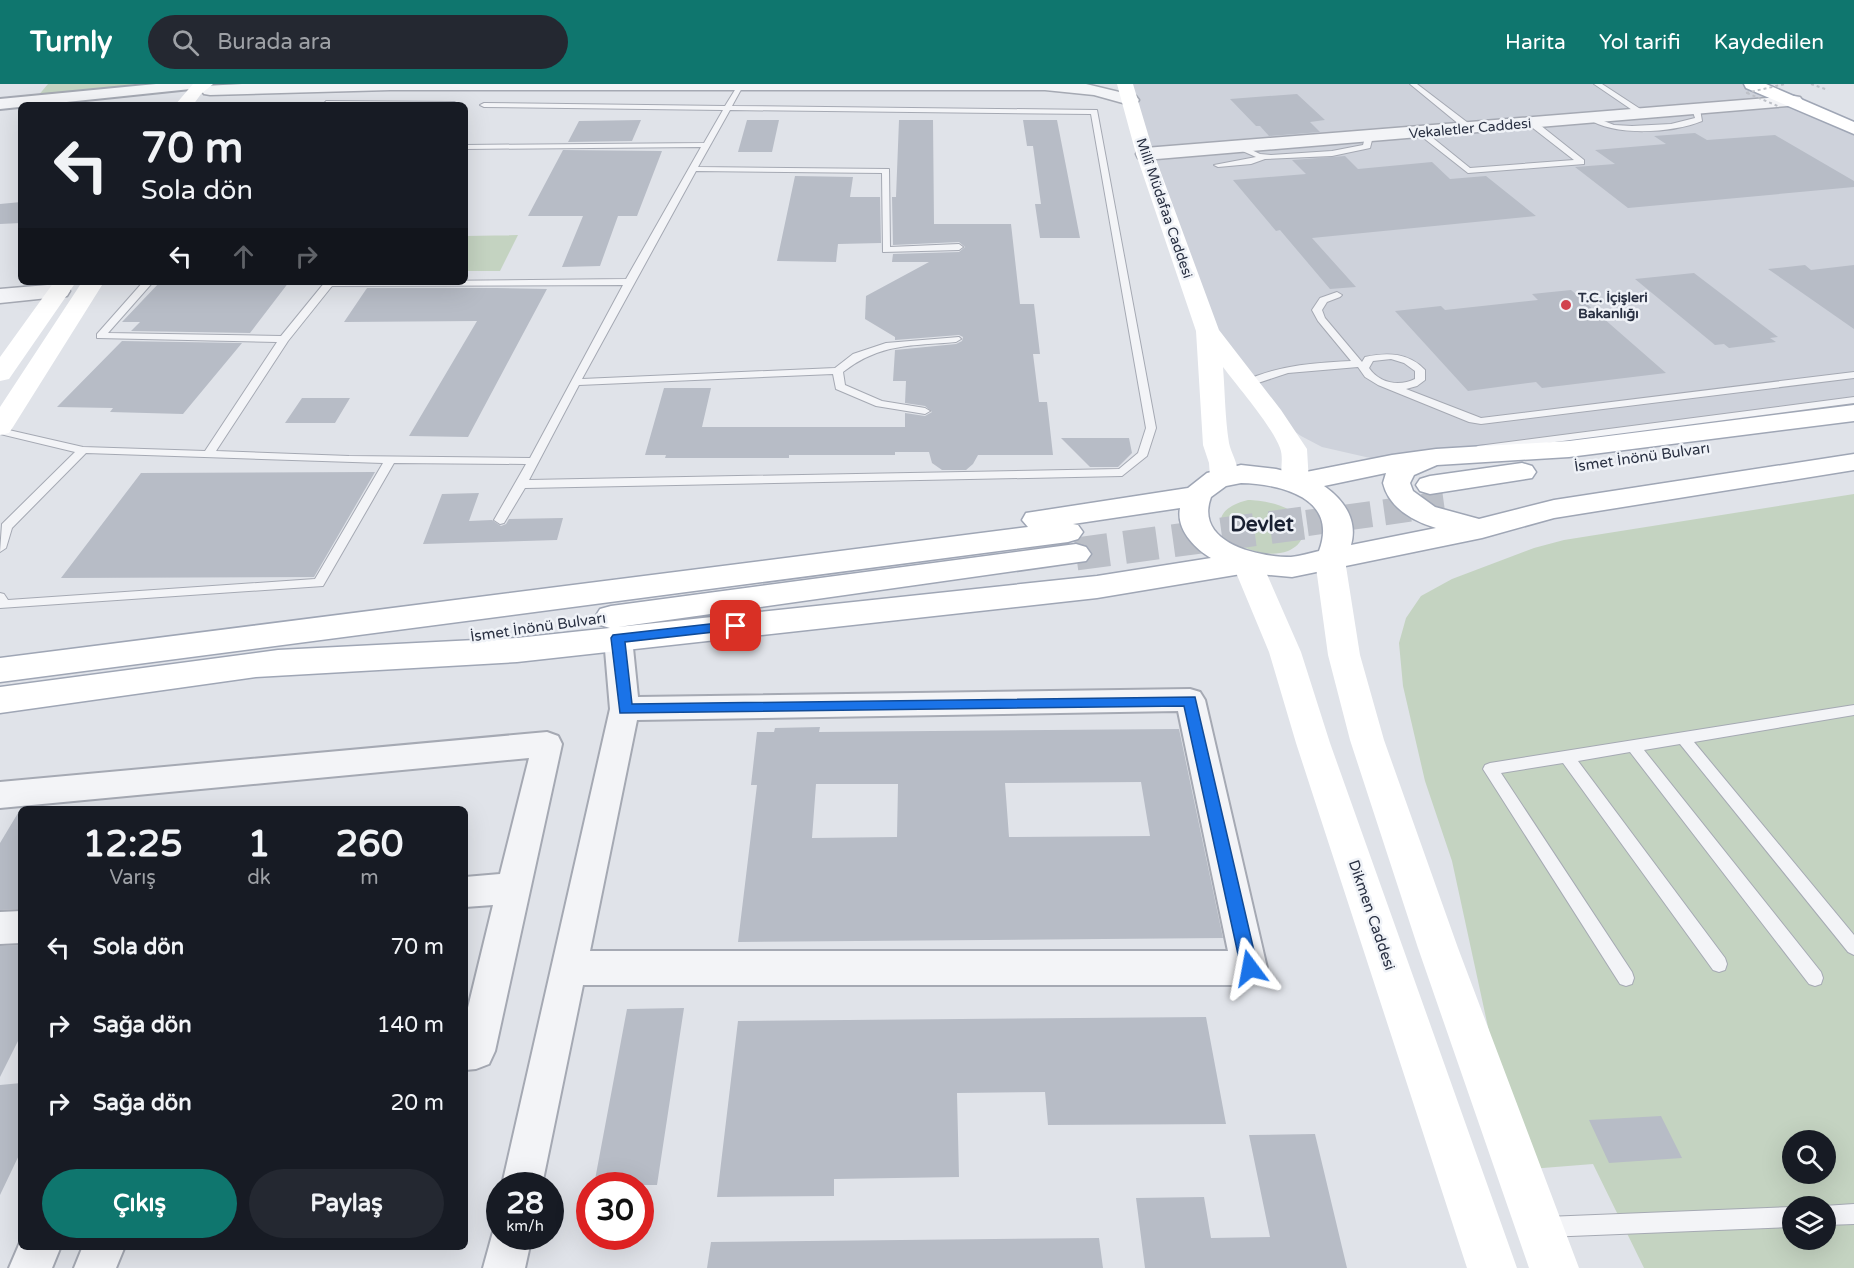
<!DOCTYPE html>
<html lang="tr">
<head>
<meta charset="utf-8">
<style>
	:root { --surface:#171b24; --page:#242831; --text:#f1f3f6; --muted:#9ea1a6; --accent:#0f766e }
	body { margin:0; font-family:"Varela Round",sans-serif; background:var(--page); color:var(--text); height:100vh; display:flex; flex-direction:column; font-size:22px; white-space:nowrap }
	* { box-sizing:border-box; margin:0 }
	p { font-size:20px; color:var(--muted) }
	.icon { flex:none; width:33px; height:33px; fill:none; stroke:currentColor; stroke-width:2; stroke-linecap:round; stroke-linejoin:round }
	.map { position:relative; flex:1; overflow:hidden }
	.sheet { position:absolute; left:18px; top:722px; width:450px; height:444px; display:flex; flex-direction:column; background:var(--surface); border-radius:9px; box-shadow:0 6px 24px #0002 }
	.sheet>* { flex:none }
	.guide { position:absolute; left:18px; top:18px; width:450px; height:183px; border-radius:9px; box-shadow:0 6px 24px #0002; background:#171b24; color:var(--text); overflow:hidden }
	.tools { position:absolute; left:1782px; top:1046px; display:grid; gap:12px }
	.tools a { display:grid; place-items:center; width:54px; height:54px; border-radius:50%; background:var(--surface); box-shadow:0 6px 24px #0002; font-size:30px }
	.speed { position:absolute; left:486px; top:1088px; display:flex; gap:12px; font-size:30px; font-weight:700; text-align:center }
	.speed>* { display:grid; place-content:center; width:78px; height:78px; border-radius:50%; background:var(--surface); box-shadow:0 6px 24px #0002; line-height:1 }
	.speed small { font-size:15px; font-weight:400 }
	.speed .limit { border:9px solid #d22; background:#fff; color:#111 }
	.pin { position:absolute; display:grid; place-items:center; width:51px; height:51px; color:#fff; margin:-26px; border-radius:12px; box-shadow:0 3px 9px #0006 }
	.me { position:absolute; width:66px; margin:-33px; rotate:347deg; stroke-linejoin:round; filter:drop-shadow(0 0 4px #0008) }
	.turn { display:flex; align-items:center; gap:21px; height:126px; padding:0 24px; font-size:27px }
	.turn .icon { width:78px; height:78px; stroke-width:2.5 }
	.turn b { display:block; font-size:42px; line-height:51px }
	.lanes { display:flex; align-items:center; height:57px; padding:0 24px; background:#0003; justify-content:center; gap:30px; direction:ltr }
	.lanes .off { opacity:.35 }
	.eta { display:flex; justify-content:space-evenly; align-items:center; height:102px; text-align:center }
	.eta b { font-size:36px; font-weight:800; line-height:42px }
	.action { display:flex; gap:12px; margin-top:auto; padding:12px 24px }
	.action a { flex:1; height:69px; border-radius:36px; background:var(--accent); color:#fff; font-size:24px; font-weight:800; line-height:69px; text-align:center }
	.action a+a { background:var(--page); color:var(--text) }
	ul { padding:0; list-style:none }
	li { display:flex; align-items:center; gap:18px; height:78px; padding:0 24px }
	li div { flex:1 }
	li b { display:block; font-size:22px }
	li em { font-style:normal }
	header { display:flex; align-items:center; gap:36px; box-sizing:border-box; height:84px; padding:0 30px; background:var(--accent); color:#fff }
	header strong { font-size:28px }
	nav { display:flex; gap:33px; margin-inline-start:auto; font-size:21px }
	.search { width:420px; height:54px; background:var(--page); display:flex; align-items:center; gap:15px; box-sizing:border-box; padding:0 21px; border-radius:33px; color:var(--muted); font-size:22px }
	.map>svg:first-child { display:block }
</style>
</head>
<body>
<header>
<strong>Turnly</strong>
<div class="search"><svg class="icon" aria-label="search" viewBox="0 0 24 24"><circle cx="10" cy="10" r="6"/><path d="M15 15l6 6"/></svg>Burada ara</div>
<nav><a>Harita</a><a>Yol tarifi</a><a>Kaydedilen</a></nav>
</header>
<div class="map">
<svg width="1854" height="1184" viewBox="0 0 1854 1184">
	<rect width="100%" height="100%" fill="#e0e3e9"/>
	<path fill="#ced2db" d="M1125,0h627l102,45v271l-462,63 -70,-16 -21,-11 -29,-21 -48,-66z"/>
	<path fill="#c4d3c1" fill-rule="evenodd" d="M48,0h89l-100,13z
		M518,151l-18,36h-35v-35z
		M1854,410v774h-210l-51,-104 -74,6 -67,-309 -27,-80 -22,-95 -4,-43 7,-25 15,-22 31,-17 82,-31 30,-8zM1792,1056h34v33h-34zM1792,1122h34v33h-34z
		M1248,416c18,0 61,8 55,35 -2,8 -8,13 -15,16 -40,15 -104,-35 -40,-51z"/>
	<path fill="#b7bcc6" fill-rule="evenodd" d="M1297,10l28,26 -15,2 10,10 -51,4 -9,-10h-4l-26,-27z
		M641,36l-9,21 -64,1 11,-21z
		M747,36h32l-7,32h-34z
		M899,36h34l1,104h77l9,80h14l6,50h-7l6,48h8l6,53h-75l-5,9 -7,6h-24l-10,-7 -3,-11h-34v3h-106v3h-124l1,-3h-21l19,-67h47l-9,39h203v-14l20,3 7,-4 -7,-6 -20,-3 1,-22h-13l2,-31 61,-6 6,-3 1,-4 -4,-2 -64,5v-3l-30,-18 1,-23 63,-34h-37l1,-8 66,-2 6,-5 -6,-5 -66,3 -1,-48h4z
		M1023,36h34l23,118h-40l-5,-34h6l-8,-58h-6z
		M1695,49l12,7 68,-5 79,46v6l-226,21 -53,-41 40,-3 -20,-14 71,-6 -12,-8z
		M563,66l99,1 -25,65h-19l-18,50 -38,1 21,-51h-55z
		M1345,72l13,13 74,-7 18,17 36,-3 50,40 -224,22 44,49 -26,2 -50,-59 -4,1 -43,-51 73,-6 -14,-14z
		M795,92l58,1 -3,20h30l1,46 -43,1 -2,18 -59,-1z
		M21,118v21l-21,1v-20z
		M1805,181l6,5 43,-5v64l-86,-60z
		M1694,189l84,64 -8,1 6,4 -47,6 -5,-4 -9,1 -80,-66z
		M160,198h129l-39,51 -119,-2 9,-9h-18z
		M367,204h129l51,1 -79,148 -59,-1 68,-115 -133,1z
		M1571,206l95,83 -124,15 -6,-6 -68,9 -73,-80 46,-5 4,4 93,-10 -6,-6z
		M122,257l120,2 -59,71 -73,-2 3,-4 -56,-1z
		M302,314h48l-15,25h-50z
		M1061,354h68l3,15 -14,14h-28z
		M375,388l-61,105 -253,1 80,-105z
		M479,409l-10,28 23,-1 9,6 5,-2 3,-5 54,-1 -6,22 -134,4 19,-50z
		M820,643l-1,5 360,-3 44,209 -485,4 19,-157h-6l6,-53h17l1,-4zM1141,698l9,54 -141,1 -4,-54zM816,700h82l-1,53 -85,1z
		M21,724v101l-21,1v-67z
		M21,861v90l-21,42v-131z
		M684,924l-27,177h-63l33,-176z
		M1206,933l20,107 -178,1 -3,-33 -88,1 2,84 -125,2v17l-117,1 21,-176z
		M21,999v68l-21,44v-110z
		M1661,1032l21,42 -73,5 -20,-43z
		M1315,1050l32,134h-202l-9,-70 68,-1 7,41 59,-1 -21,-102z
		M1099,1154l4,30h-396l4,-26z"/>
	<g fill="none" stroke-linecap="round" stroke-linejoin="round">
		<path stroke="#bbbfc7" stroke-width="26" stroke-dasharray="26 13" stroke-linecap="butt" d="M1307,439l137,-19"/>
		<path stroke="#bbbfc7" stroke-width="33" stroke-dasharray="33 16" stroke-linecap="butt" d="M1076,470l242,-33"/>
		<defs>
			<path id="service" d="M740,0l3,2 -11,20 365,4 59,318 -9,28 -25,20 -597,12 -21,35 -4,1 -6,-4 32,-56 -132,-1 -71,123 -323,22v-15l4,1 4,6 307,-21 68,-116 -297,-10 -74,75 -6,20 -6,4 2,-28 73,-72 -75,-18v-6l83,19 122,4 72,-109 -180,-4v-4l46,-52h10l-45,51 173,3 44,-54 301,-3 75,-132 -236,2v-4l239,-2 19,-33 -239,-3 -4,-2 4,-2 241,3 13,-21zM730,26l361,4 55,314 -8,25 -19,16 -590,11 50,-95 254,-11 3,15 40,17 49,8 5,-3 -5,-3 -43,-7 -37,-16 -2,-13c37,-29 69,-26 113,-30l5,-3 -2,-2 -73,6 -33,11 -18,14 -253,11 114,-208 186,2 1,79 76,-2 4,-3 -4,-3 -69,3 -1,-78 -191,-2zM623,201l-93,173 -181,-2 -133,-5 72,-110 44,-55z
				M1410,0h7l55,42v4h-6z
				M1594,0h8l46,30 -7,2z
				M326,17l128,1 4,2 -135,1z
				M1696,23l4,2 2,12c-29,12 -89,16 -115,-3l4,-2 23,9 18,1 39,-2 24,-6 -3,-9z
				M1529,37h6l49,39v4l-116,9 -52,-41 7,-2 47,38 104,-8 -45,-35z
				M1366,50l7,2 -3,12 -38,8 -67,3 -14,5 -33,3 -4,-2 42,-8 -18,-8v-4h3l19,9 11,1 61,-4 31,-6z
				M1337,208l5,3 -2,2 -13,5 -5,8 3,8 37,44 3,-5c23,-5 44,-4 60,13v10l-8,6 -11,3 75,29 373,-46v6l-373,46 -12,-2 -91,-37 -13,-8 -7,-10 -70,6 -36,12h-8v-4c35,-16 70,-18 107,-20l-33,-40 -6,-11 8,-12zM1391,275l13,4 11,8v8c-16,8 -36,4 -46,-11l4,-7z
				M1854,313v6l-376,49 -5,-3 5,-3z
				M1854,621v10l-160,27 160,193v20l-6,-3 -168,-208 -36,6 177,222 2,6 -2,6 -6,2 -6,-2 -179,-232 -52,9 147,197 2,6 -2,6 -6,2 -6,-2 -150,-207 -62,10 131,199 2,6 -2,6 -6,2 -6,-2 -137,-215 2,-4 5,-2z
				M1854,1120v20l-28,1 -2,-19z
				M1792,1123v20l-246,10 -7,-3 -3,-7 3,-7 7,-3z"/>
			<path id="minor" d="M156,0h51l-7,4 -200,21v-10z
				M618,544l10,3 4,7 6,59 552,-8 10,3 5,8 62,268 -5,12 -13,5h-666l-41,200h-40l108,-476 -6,-71 4,-7zM1178,627l50,240h-638l47,-231z
				M547,648l11,4 4,8 -67,307 -6,13 -13,5 -11,1v-50l28,-115 -28,2v-30l35,-3 29,-116 -529,50v-26z
				M21,827v32l-21,1v-32z
				M500,1136v16h32l-7,32h-42l13,-47z
				M21,1156v6h40l-9,22h-43z
				M83,1162h42l-9,22h-42z"/>
			<path id="tertiary" d="M242,0h844l50,12 3,4 -3,4 -6,1 -36,-10 -49,-5h-655l-180,5 -6,-1 -3,-4 3,-4z
				M1794,12l6,1 3,4 -3,4 -655,55 -7,-2 -2,-4 2,-4 7,-2z
				M59,200l8,2 3,5 -3,5 -67,7v-14z"/>
			<path id="primary" d="M1744,0h22l88,38v12l-108,-46z
				M1854,321v16l-285,36 -132,8 -23,10 -4,8 3,8 22,16 44,12 75,-19 300,-46v16l-300,48 -72,20 -190,39 -45,-4 -150,25 -580,64 -261,15 -256,36v-26l278,-37 239,-12 93,-10 -10,-3 -5,-8 5,-8 11,-3 465,-62 10,3 5,7 -5,7 -468,66 479,-51 114,-18c-17,-10 -35,-29 -31,-50l-107,16 5,1 5,7 -5,7 -10,3 -1068,140v-24l1028,-131 -6,-7 4,-7 162,-25 19,-15 34,-8 35,4 20,5 96,-19 44,-6 133,-8zM1386,389l-3,10c6,25 30,38 53,45l-85,17c7,-25 -7,-45 -27,-59zM1241,399c40,1 98,15 78,68 -9,2 -19,5 -28,6 -33,0 -97,-14 -80,-60l15,-11z
				M1522,379l10,3 4,6 -4,6 -102,16 -10,-3 -4,-6 4,-6 10,-3z"/>
		</defs>
		<use href="#service" stroke="#a5a9b3" stroke-width="2"/>
		<use href="#minor" stroke="#a5a9b3" stroke-width="4"/>
		<use href="#tertiary" stroke="#a5a9b3" stroke-width="3"/>
		<use href="#primary" stroke="#9fa6b5" stroke-width="3"/>
		<path stroke="#bec1c8" stroke-width="2" stroke-dasharray="3 3" stroke-linecap="butt" d="M1811,0l17,6"/>
		<use href="#service" fill="#f3f4f7" fill-rule="evenodd"/>
		<use href="#minor" fill="#f3f4f7" fill-rule="evenodd"/>
		<use href="#tertiary" fill="#f3f4f7" fill-rule="evenodd"/>
		<path fill="#fff" fill-rule="evenodd" d="M193,0h20l-12,10 -8,11h-18z
			M1117,0h16l21,70 65,176 62,80 26,39 2,34 -4,6 -10,3 -10,-3c-8,-12 0,-28 -5,-41 -8,-22 -42,-61 -57,-81 2,25 2,51 6,76 3,14 14,26 5,40l-10,3 -10,-3 -4,-6 -1,-14 -6,-18 -7,-114 -60,-177z
			M54,198h22l-67,97 -9,2v-24z
			M82,198h22l-91,145 -4,6 -9,2v-28z
			M1330,466l11,3 4,7 15,95 24,85 74,208 121,320h-50l-111,-320 -68,-208 -22,-85 -13,-95 4,-7z
			M1247,469l11,3 4,7 39,89 29,91 187,525h-50l-171,-525 -27,-91 -37,-89 4,-7z"/>
		<use href="#primary" fill="#fff" fill-rule="evenodd"/>
		<path stroke="#bec1c8" stroke-width="2" stroke-dasharray="3 3" stroke-linecap="butt" d="M1746,9l39,-9
			M1747,9l33,14"/>
	</g>
	<path fill="#1a73e8" stroke="#114b97" stroke-width="1.5" d="M736,537l7,5 -2,3 -116,13 7,62 563,-7 63,271 -3,6 -5,2 -6,-2 -3,-6 -57,-262 -564,7 -9,-75 2,-3z"/>
	<circle fill="#d1424e" stroke="#eff2f7" stroke-width="2" cx="1566" cy="221" r="6"/>
	<g text-anchor="middle" stroke-width="5" stroke-linejoin="round" paint-order="stroke">
		<g font-size="14" fill="#282f41" stroke="#eff2f7">
			<text transform="translate(1470 44) rotate(-5)" y="5">Vekaletler Caddesi</text>
			<text transform="translate(1165 124) rotate(71)" y="5">Millî Müdafaa Caddesi</text>
		</g>
		<g font-size="14" font-weight="bold" fill="#282f41" stroke="#eff2f7" text-anchor="start">
			<text x="1578" y="218">T.C. İçişleri<tspan x="1578" dy="16">Bakanlığı</tspan></text>
		</g>
		<g font-size="15" fill="#282f41" stroke="#eff2f7">
			<text transform="translate(1642 373) rotate(-8)" y="5">İsmet İnönü Bulvarı</text>
			<text transform="translate(538 543) rotate(-8)" y="5">İsmet İnönü Bulvarı</text>
			<text transform="translate(1372 831) rotate(71)" y="5">Dikmen Caddesi</text>
		</g>
		<g font-size="21" font-weight="bold" fill="#1a2132" stroke="#eff2f7">
			<text x="1262" y="447">Devlet</text>
		</g>
	</g>
</svg>
<div class="tools">
<a><svg class="icon" aria-label="search" viewBox="0 0 24 24"><circle cx="10" cy="10" r="6"/><path d="M15 15l6 6"/></svg></a>
<a><svg class="icon" aria-label="layers" viewBox="0 0 24 24"><path d="M12 4l9 5-9 5-9-5zM3 14l9 5 9-5"/></svg></a>
</div>
<div class="speed"><div>28<small>km/h</small></div><div class="limit">30</div></div>
<div class="pin" style="left:736px;top:542px;background:#d93025"><svg class="icon" aria-label="arrive" viewBox="0 0 24 24"><path d="M6 21V4h12l-3 4 3 4H6"/></svg></div>
<svg class="me" style="left:1250px;top:884px" viewBox="-20 -20 40 40"><path d="M0-17L14 15 0 8-14 15z" fill="#1a73e8" stroke="#fff" stroke-width="4"/></svg>
<div class="guide">
<div class="turn"><svg class="icon" aria-label="left" viewBox="0 0 24 24"><path d="M17 20v-9H6M10 6l-5 5 5 5"/></svg><div><b>70 m</b>Sola dön</div></div>
<div class="lanes"><svg class="icon" aria-label="left" viewBox="0 0 24 24"><path d="M17 20v-9H6M10 6l-5 5 5 5"/></svg><svg class="icon off" aria-label="ahead" viewBox="0 0 24 24"><path d="M12 20V5M6 11l6-6 6 6"/></svg><svg class="icon off" aria-label="right" viewBox="0 0 24 24"><path d="M7 20v-9h11M14 6l5 5-5 5"/></svg></div>
</div>
<section class="sheet">
<div class="eta">
<div><b>12:25</b><p>Varış</p></div>
<div><b>1</b><p>dk</p></div>
<div><b>260</b><p>m</p></div>
</div>
<ul>
<li><svg class="icon" aria-label="left" viewBox="0 0 24 24"><path d="M17 20v-9H6M10 6l-5 5 5 5"/></svg><div><b>Sola dön</b></div><em>70 m</em></li>
<li><svg class="icon" aria-label="right" viewBox="0 0 24 24"><path d="M7 20v-9h11M14 6l5 5-5 5"/></svg><div><b>Sağa dön</b></div><em>140 m</em></li>
<li><svg class="icon" aria-label="right" viewBox="0 0 24 24"><path d="M7 20v-9h11M14 6l5 5-5 5"/></svg><div><b>Sağa dön</b></div><em>20 m</em></li>
</ul>
<div class="action"><a>Çıkış</a><a>Paylaş</a></div>
</section>
</div>
</body>
</html>
